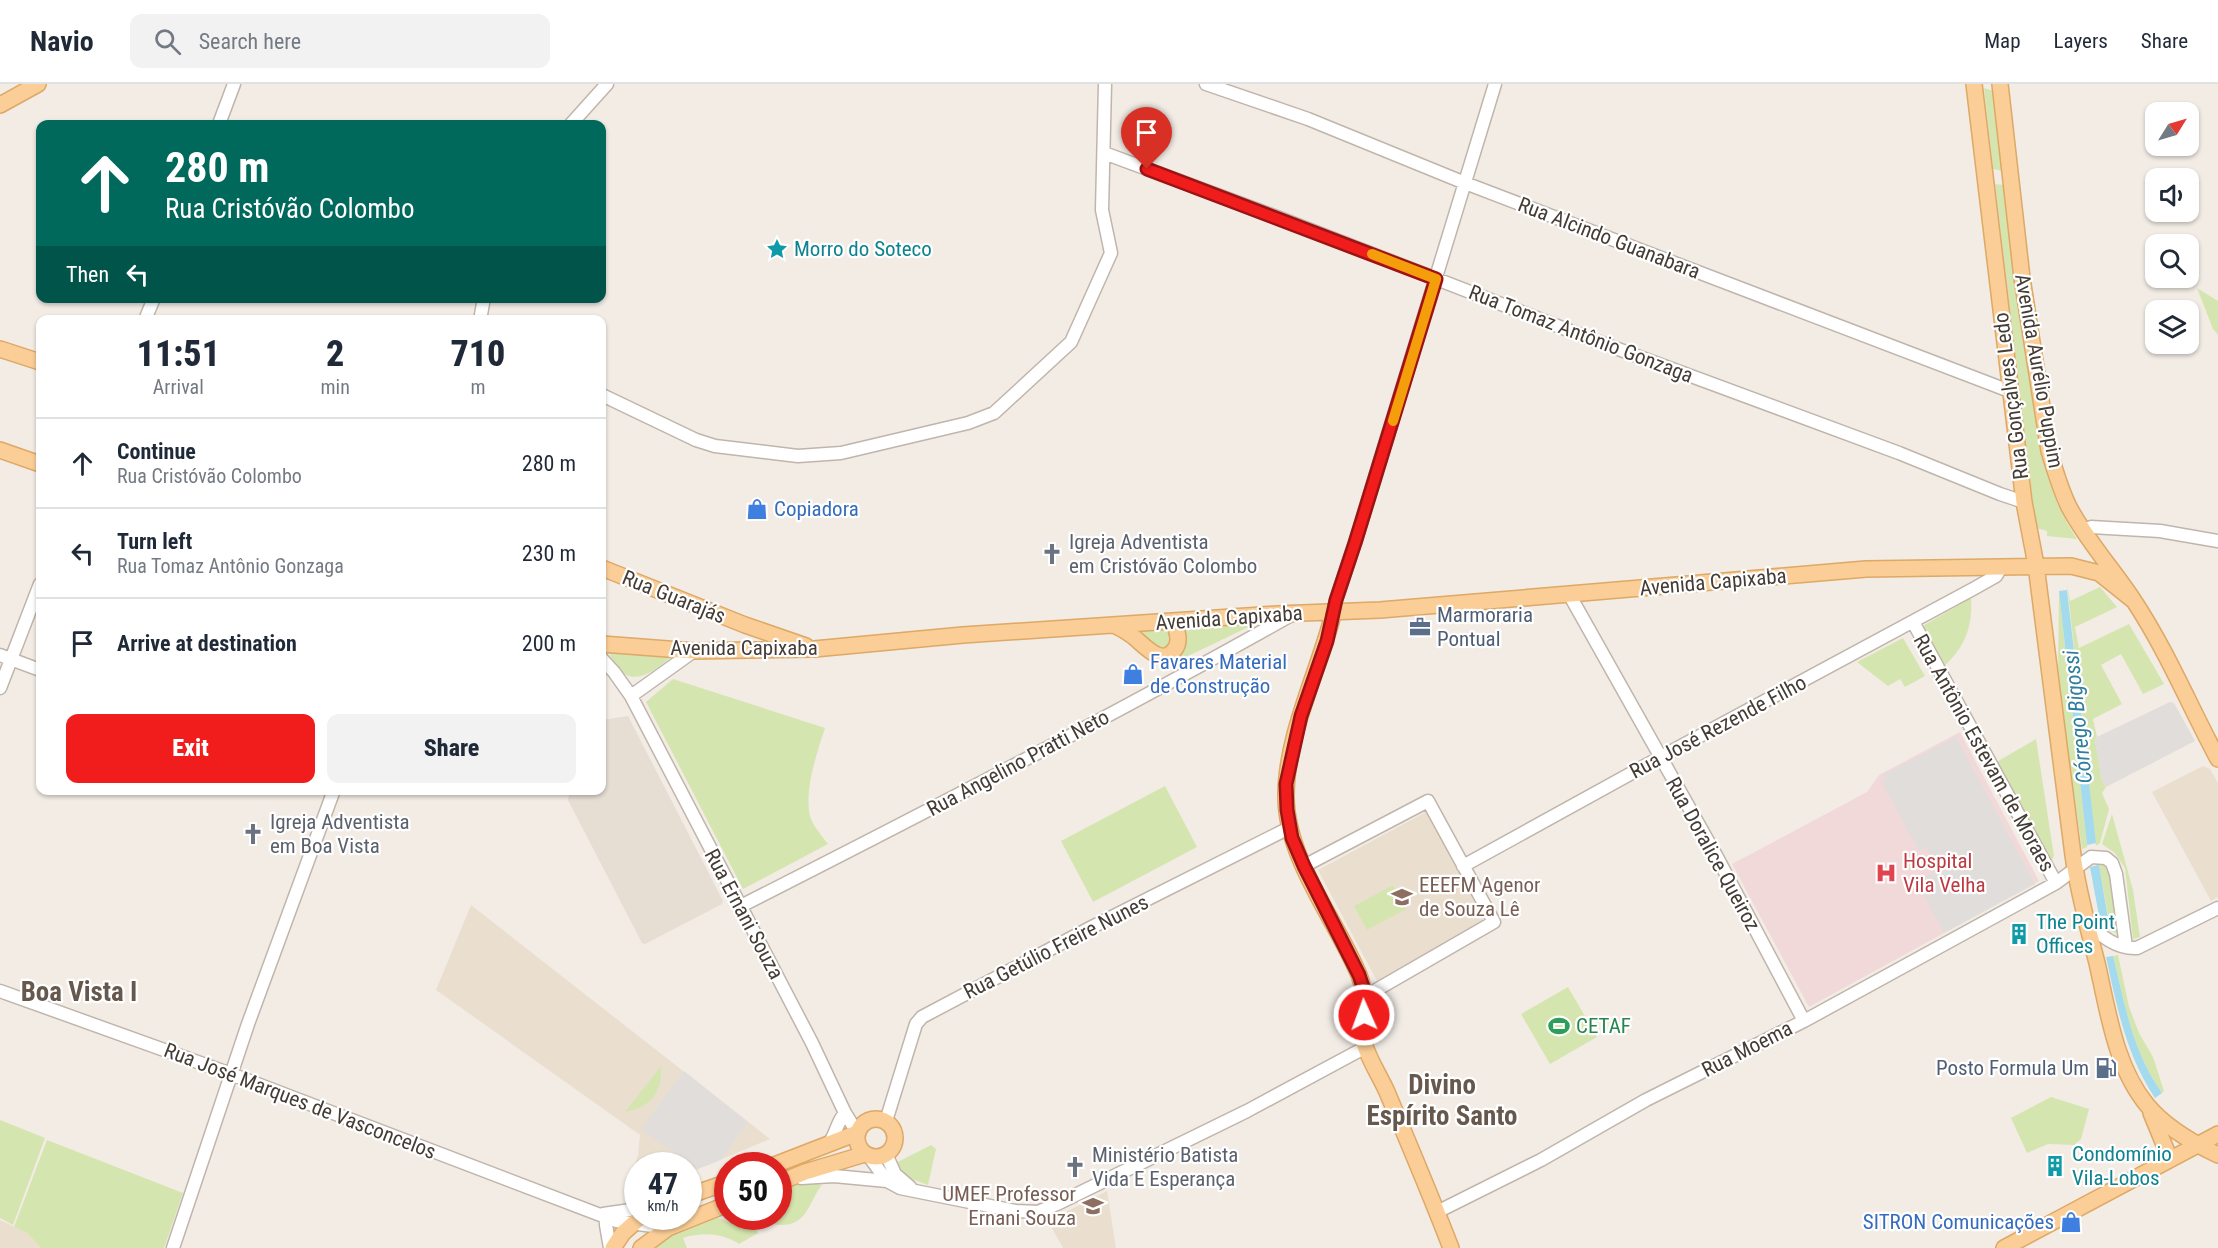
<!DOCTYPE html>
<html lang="en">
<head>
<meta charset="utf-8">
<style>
	:root { --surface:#fff; --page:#f2f2f3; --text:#1f2937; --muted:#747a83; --line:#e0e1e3; --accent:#f11d1d }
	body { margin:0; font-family:"Roboto Condensed",sans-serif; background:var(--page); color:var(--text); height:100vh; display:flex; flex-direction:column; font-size:22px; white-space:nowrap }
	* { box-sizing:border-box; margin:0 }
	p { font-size:20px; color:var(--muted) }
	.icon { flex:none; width:33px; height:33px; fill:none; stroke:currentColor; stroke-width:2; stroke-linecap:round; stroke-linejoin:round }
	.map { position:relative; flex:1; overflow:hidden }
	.panel { position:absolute; left:36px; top:231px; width:570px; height:480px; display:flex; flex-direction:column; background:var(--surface); border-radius:12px; box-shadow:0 2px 4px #0004 }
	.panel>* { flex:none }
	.top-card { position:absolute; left:36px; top:36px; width:570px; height:183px; border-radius:12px; box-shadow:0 2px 4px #0004; background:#00695c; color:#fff; overflow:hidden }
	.needle { width:39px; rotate:53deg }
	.controls { position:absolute; left:2145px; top:18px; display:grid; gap:12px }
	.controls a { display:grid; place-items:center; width:54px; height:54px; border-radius:12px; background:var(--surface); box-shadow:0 2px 4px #0004; font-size:30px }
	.speed { position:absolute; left:624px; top:1068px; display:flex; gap:12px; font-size:30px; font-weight:700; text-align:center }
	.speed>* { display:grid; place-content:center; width:78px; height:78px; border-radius:50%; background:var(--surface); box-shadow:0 2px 4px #0004; line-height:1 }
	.speed small { font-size:15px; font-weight:400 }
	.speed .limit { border:9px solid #d22; background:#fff; color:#111 }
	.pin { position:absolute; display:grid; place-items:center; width:51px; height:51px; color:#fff; margin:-62px -26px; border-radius:50% 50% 50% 0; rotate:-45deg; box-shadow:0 0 6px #0007 }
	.pin .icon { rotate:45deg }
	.me { position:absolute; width:66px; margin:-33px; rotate:358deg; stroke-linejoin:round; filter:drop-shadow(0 0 4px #0008) }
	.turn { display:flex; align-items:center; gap:21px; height:126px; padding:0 30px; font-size:27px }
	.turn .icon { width:78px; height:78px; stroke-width:2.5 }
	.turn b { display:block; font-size:42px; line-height:51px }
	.then { display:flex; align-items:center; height:57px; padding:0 30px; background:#0003; gap:12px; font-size:22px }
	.eta { display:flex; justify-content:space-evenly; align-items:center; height:102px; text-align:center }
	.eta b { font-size:36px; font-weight:800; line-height:42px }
	.button { display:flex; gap:12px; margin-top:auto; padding:12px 30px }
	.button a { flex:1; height:69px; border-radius:12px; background:var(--accent); color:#fff; font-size:24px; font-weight:800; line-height:69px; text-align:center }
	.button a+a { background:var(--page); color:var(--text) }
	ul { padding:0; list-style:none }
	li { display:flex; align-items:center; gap:18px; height:90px; padding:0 30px; border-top:2px solid var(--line) }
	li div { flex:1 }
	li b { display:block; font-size:22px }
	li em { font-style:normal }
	header { display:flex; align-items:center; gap:36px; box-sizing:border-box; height:84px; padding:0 30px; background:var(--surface); border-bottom:2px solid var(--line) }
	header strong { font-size:28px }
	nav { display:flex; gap:33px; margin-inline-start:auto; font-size:21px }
	.search { width:420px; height:54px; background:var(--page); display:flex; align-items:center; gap:15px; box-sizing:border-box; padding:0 21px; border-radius:12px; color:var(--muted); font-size:22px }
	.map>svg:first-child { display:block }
</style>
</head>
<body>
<header>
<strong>Navio</strong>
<div class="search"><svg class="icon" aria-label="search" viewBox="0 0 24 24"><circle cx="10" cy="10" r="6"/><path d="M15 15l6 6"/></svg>Search here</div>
<nav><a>Map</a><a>Layers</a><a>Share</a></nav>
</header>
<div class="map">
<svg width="2218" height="1164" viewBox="0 0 2218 1164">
	<rect width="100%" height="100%" fill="#f2ece5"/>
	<path fill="#e6ddd3" d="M628,632l95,185 -1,3 -77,40 -3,-1 -74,-143 2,-9 32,-1v-70z"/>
	<path fill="#eadfcf" d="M2203,682l7,3 8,14v114l-7,4 -59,-109z
		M1426,728l60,111 -109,58 -59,-111z
		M471,821l299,234 -81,34 -1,-7h-50l-1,12 -6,-2 7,-21 2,-20 -204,-145z
		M1107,1107l9,57h-53l-15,-27z
		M0,1136l27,13 14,15h-41z"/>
	<path fill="#f2d9d9" d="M1960,648l79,149 -230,126 -77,-143 135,-72 12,-17z"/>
	<path fill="#d5e5af" d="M1984,4l10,3 9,80 -10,-2z
		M1995,100l9,1c7,65 15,130 25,195 10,59 14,108 48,159l-30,-3v-5l-11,-3z
		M2197,204l21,13v34l-5,-6z
		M2067,500l3,17 30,-14 17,20 -42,20 4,21 50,-24 35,60 -21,10 -22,-40 -20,11 21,39 -29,15 4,18 -2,3 7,41 4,6 -4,6 7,16 -9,34 -4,3z
		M2059,507l28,254v2l-5,2 -22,-154 -2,-25z
		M1971,514c2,28 -6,50 -28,69l-22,-40z
		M1257,539l-92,44 -2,-5 20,-36z
		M1169,542l5,13 -10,14 -31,-24z
		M1903,554l22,38 -20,11 -5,-8 -12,7 -31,-24z
		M608,566l63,7c-25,22 -48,33 -63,-7z
		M673,595l152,49c-8,24 -21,63 -15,88 3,10 12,20 18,28l-85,45 -97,-187z
		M2036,655l18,117 -5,9 -56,-101z
		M1165,702l32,61 -104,55 -32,-61z
		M2112,730l21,76 7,47 -7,2 -8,-71 -10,-15 -13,-9z
		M2096,779l7,1 6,8 8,61 -6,-1 -12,-67 -3,1z
		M1393,801l13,24 -39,21 -13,-24z
		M2118,871l11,52 10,26 14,24 11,34 -2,2c-30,-42 -37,-89 -49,-137z
		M1568,903l29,50 -47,27 -29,-50z
		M661,982c2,26 -11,42 -36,46z
		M2051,1013l38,12 -8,30 -7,6 -26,-1 -21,9 -16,-35z
		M0,1036l45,18 -32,87 -13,-7z
		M47,1056l136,53 -19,55h-123l-14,-15 -13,-6z
		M931,1061l5,4 -8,36 -25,-9 -7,-13z
		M806,1097l16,4c-6,7 -9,16 -14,24 -13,23 -35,17 -55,8l25,-1 1,-26z
		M713,1132l23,9 2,-4 17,7 3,5 -19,11c-17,-11 -37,-12 -56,-6l4,10h-39l10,-8z"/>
	<path fill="#e0ddda" d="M2170,618l4,1 21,38 -89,46 -4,-6 -7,-41 2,-3z
		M1956,653l79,147 -91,49 -28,-52 22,-11 -12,-22 -7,3 -38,-70 4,-2 -2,-4z
		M684,987l64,51 -27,38 -24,9 -56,-40z"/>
	<path fill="#a3daed" d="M2067,506l29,253 -9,2 -28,-254z
		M2099,781l11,65 -8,2 -12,-65z
		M2113,872c12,48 19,95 49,137l-7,5c-29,-43 -38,-91 -49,-141z"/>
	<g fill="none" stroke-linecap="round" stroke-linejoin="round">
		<defs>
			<path id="minor" d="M1206,0l102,35 157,64 547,209
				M219,40l15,-40
				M571,40l36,-40
				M1104,69l173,64 314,122 308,114 101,41 24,8
				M145,236l9,-22
				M480,236l4,-22
				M602,311l94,45 19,6 83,10 43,-3 127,-30 26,-10 77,-71 40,-89 -9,-43 3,-126
				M2083,446l8,-3 69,4 58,10
				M1569,510l149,265 86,162
				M1334,527l2,-11 21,-64 138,-452
				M1913,538l143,261
				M0,571l40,15
				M602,575l12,13 17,24 181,347 33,70 12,19
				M0,604l40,-104
				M631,612l63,-45
				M1304,782l124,-65 66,121 -130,75
				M1463,782l196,-108 314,-169 23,-13 6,-10
				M739,823c187,-95 373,-191 556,-294
				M2087,836c12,16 30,29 50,28l81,-40
				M0,907l231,83 385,147 37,5 22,-4
				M886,1037l30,-97 6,-7 168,-89 199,-100
				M830,1058c6,-9 8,-22 15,-29
				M886,1070l9,20 15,13
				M868,1071l19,26 13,7 115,23 23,1 19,-8 190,-93 119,-64
				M801,1094l33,-2 53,5
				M1437,1128l104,-52 105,-60 158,-79 252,-138 35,-26 15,1 6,5 4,11 10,73
				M603,1130l35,-5
				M606,1133v8l4,23
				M173,1164l75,-224 86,-234"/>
			<path id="major" d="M1974,0l50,418 12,63 37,290c5,37 15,72 24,108 11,48 18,103 50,142 18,22 46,38 71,50
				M2000,0l22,194 27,173c6,19 11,38 20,56 18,34 44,62 65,94 33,50 56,106 84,158
				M0,21l38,-21
				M0,265l40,13
				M0,366l40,14
				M602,484l143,57 61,21
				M1334,527c-15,60 -48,123 -48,185 0,63 49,122 73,179 10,24 -1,48 5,68 5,17 16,33 23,49 22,52 44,104 64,156
				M1114,541c6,3 12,6 17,10 11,7 30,34 44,14 6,-8 2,-19 -2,-28
				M602,560l92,7 120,-2 149,-14 314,-21 103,-4 486,-41 205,-3 28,7 35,28
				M2151,1029l19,46
				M857 1054a19 19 0 1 1 38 0a19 19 0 1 1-38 0Z
				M772,1082l85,-33
				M778,1099l27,-11 60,-18
				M688,1112l40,-14
				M613,1164l10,-15 19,-17
				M641,1164l27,-20 60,-24
				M2004,1164l214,-114"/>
		</defs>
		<use href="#minor" stroke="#c0b5ab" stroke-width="15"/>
		<use href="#major" stroke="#dea866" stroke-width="18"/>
		<use href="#minor" stroke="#fff" stroke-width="12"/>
		<use href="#major" stroke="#face96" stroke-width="15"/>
	</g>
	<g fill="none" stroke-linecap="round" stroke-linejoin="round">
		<defs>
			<path id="route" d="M1147,85l289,110 -81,264 -19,57 -9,41 -26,75 -15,68 1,26 5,28 12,28 55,109 5,15v25"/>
		</defs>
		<use href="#route" stroke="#9d1313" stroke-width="15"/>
		<use href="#route" stroke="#f11d1d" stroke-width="10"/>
		<path stroke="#f59e0b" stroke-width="10" d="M1372,170l64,25 -43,142"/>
	</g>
	<defs>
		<symbol id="sight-bare" viewBox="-9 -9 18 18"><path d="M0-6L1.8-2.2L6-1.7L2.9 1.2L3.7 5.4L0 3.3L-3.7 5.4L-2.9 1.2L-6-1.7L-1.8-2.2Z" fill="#0f9aa8" stroke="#fff" stroke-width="2.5" paint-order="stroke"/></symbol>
		<symbol id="shop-bare" viewBox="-9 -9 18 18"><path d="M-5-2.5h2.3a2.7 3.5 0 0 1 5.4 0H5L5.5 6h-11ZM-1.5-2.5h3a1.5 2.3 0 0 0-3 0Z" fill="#3f7fe0" stroke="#fff" stroke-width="2.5" paint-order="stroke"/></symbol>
		<symbol id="church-bare" viewBox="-9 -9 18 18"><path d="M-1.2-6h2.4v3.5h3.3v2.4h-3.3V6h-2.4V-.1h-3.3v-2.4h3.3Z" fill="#6b7280" stroke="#fff" stroke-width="2.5" paint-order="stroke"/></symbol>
		<symbol id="office-bare" viewBox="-9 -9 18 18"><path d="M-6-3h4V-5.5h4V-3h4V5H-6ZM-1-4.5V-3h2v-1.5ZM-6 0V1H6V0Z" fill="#5c6f8a" stroke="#fff" stroke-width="2.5" paint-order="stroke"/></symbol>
		<symbol id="hospital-bare" viewBox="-9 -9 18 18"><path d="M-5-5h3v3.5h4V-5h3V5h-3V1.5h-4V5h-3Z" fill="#e0444e" stroke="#fff" stroke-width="2.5" paint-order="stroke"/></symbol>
		<symbol id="school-bare" viewBox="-9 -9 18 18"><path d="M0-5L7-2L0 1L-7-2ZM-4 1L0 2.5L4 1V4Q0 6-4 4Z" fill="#8d6e63" stroke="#fff" stroke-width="2.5" paint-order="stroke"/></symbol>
		<symbol id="building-bare" viewBox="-9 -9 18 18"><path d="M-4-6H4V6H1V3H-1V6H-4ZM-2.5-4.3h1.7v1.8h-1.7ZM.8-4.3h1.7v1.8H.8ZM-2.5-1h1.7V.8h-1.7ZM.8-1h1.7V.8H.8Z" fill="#0f9aa8" stroke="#fff" stroke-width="2.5" paint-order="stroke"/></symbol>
		<symbol id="stadium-bare" viewBox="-9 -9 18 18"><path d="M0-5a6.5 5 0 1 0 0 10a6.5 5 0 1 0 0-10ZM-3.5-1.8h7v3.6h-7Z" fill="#2e9e5b" stroke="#fff" stroke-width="2.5" paint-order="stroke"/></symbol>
		<symbol id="fuel-bare" viewBox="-9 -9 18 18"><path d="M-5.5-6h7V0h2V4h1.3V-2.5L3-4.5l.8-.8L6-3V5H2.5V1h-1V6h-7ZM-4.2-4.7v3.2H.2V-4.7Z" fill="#5c6f8a" stroke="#fff" stroke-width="2.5" paint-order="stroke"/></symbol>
	</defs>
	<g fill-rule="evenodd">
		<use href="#sight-bare" x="762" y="150" width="30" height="30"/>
		<use href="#shop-bare" x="742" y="410" width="30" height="30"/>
		<use href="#church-bare" x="1037" y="455" width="30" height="30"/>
		<use href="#office-bare" x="1405" y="528" width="30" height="30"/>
		<use href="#shop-bare" x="1118" y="575" width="30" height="30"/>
		<use href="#church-bare" x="238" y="735" width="30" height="30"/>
		<use href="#hospital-bare" x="1871" y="774" width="30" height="30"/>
		<use href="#school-bare" x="1387" y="798" width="30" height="30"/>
		<use href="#building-bare" x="2004" y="835" width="30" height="30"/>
		<use href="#stadium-bare" x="1544" y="927" width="30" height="30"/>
		<use href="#fuel-bare" x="2091" y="969" width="30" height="30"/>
		<use href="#building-bare" x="2040" y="1067" width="30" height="30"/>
		<use href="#church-bare" x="1060" y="1068" width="30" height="30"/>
		<use href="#school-bare" x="1078" y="1107" width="30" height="30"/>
		<use href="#shop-bare" x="2056" y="1123" width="30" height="30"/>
	</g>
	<g text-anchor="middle" stroke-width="4.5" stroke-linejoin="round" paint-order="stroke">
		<g font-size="21" fill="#443c35" stroke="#fff">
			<text transform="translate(1609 154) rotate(21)" y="7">Rua Alcindo Guanabara</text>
			<text transform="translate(1581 250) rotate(21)" y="7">Rua Tomaz Antônio Gonzaga</text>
			<text transform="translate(2039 287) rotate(80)" y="7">Avenida Aurélio Puppim</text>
			<text transform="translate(2011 312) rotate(-97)" y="7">Rua Gonçalves Ledo</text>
			<text transform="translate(1713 498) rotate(-5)" y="7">Avenida Capixaba</text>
			<text transform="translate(674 513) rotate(22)" y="7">Rua Guarajás</text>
			<text transform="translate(1229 534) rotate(-4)" y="7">Avenida Capixaba</text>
			<text x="744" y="571">Avenida Capixaba</text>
			<text transform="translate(1718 643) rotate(-28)" y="7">Rua José Rezende Filho</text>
			<text transform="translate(1984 669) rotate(61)" y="7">Rua Antônio Estevam de Moraes</text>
			<text transform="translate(1018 679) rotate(-28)" y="7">Rua Angelino Pratti Neto</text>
			<text transform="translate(1713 770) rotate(61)" y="7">Rua Doralice Queiroz</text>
			<text transform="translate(744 830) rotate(62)" y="7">Rua Ernani Souza</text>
			<text transform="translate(1056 863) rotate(-27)" y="7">Rua Getúlio Freire Nunes</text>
			<text transform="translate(1747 965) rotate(-27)" y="7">Rua Moema</text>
			<text transform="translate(300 1017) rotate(21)" y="7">Rua José Marques de Vasconcelos</text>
		</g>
		<g font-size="21" fill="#0d838f" stroke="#fff" text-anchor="start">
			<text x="794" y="172">Morro do Soteco</text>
			<text x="2036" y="845">The Point<tspan x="2036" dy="24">Offices</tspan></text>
			<text x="2072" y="1077">Condomínio<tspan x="2072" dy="24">Vila-Lobos</tspan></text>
		</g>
		<g font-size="21" fill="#366cbe" stroke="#fff" text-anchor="start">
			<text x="774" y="432">Copiadora</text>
			<text x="1150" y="585">Favares Material<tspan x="1150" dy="24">de Construção</tspan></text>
			<text x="2054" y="1145" text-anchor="end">SITRON Comunicações</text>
		</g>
		<g font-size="21" fill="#5b616d" stroke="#fff" text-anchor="start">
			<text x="1069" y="465">Igreja Adventista<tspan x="1069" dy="24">em Cristóvão Colombo</tspan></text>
			<text x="270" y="745">Igreja Adventista<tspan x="270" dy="24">em Boa Vista</tspan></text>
			<text x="1092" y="1078">Ministério Batista<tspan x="1092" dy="24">Vida E Esperança</tspan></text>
		</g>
		<g font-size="21" fill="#4e5e75" stroke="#fff" text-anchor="start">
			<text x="1437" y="538">Marmoraria<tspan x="1437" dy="24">Pontual</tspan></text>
			<text x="2089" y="991" text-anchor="end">Posto Formula Um</text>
		</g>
		<g font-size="21" fill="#be3a42" stroke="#fff" text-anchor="start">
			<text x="1903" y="784">Hospital<tspan x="1903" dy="24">Vila Velha</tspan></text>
		</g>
		<g font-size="21" fill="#785e54" stroke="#fff" text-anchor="start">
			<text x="1419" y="808">EEEFM Agenor<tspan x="1419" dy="24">de Souza Lê</tspan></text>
			<text x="1076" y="1117" text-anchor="end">UMEF Professor<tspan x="1076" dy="24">Ernani Souza</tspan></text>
		</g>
		<g font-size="21" fill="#27864d" stroke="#fff" text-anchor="start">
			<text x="1576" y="949">CETAF</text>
		</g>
		<g font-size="22" font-style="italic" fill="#307e9c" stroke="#fff">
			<text transform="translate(2077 633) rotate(-96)" y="8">Córrego Bigossi</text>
		</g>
		<g font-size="27" font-weight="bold" fill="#66584d" stroke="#fff">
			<text x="79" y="917">Boa Vista I</text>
			<text x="1442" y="1010">Divino<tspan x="1442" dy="31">Espírito Santo</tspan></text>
		</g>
	</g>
</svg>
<div class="controls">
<a><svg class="needle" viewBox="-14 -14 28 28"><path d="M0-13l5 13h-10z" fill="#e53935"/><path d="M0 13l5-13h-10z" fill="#747a83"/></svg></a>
<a><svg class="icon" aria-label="sound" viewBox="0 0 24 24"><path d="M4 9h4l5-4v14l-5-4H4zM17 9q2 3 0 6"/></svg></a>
<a><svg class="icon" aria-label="search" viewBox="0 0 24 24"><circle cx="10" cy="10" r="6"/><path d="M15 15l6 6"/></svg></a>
<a><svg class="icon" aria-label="layers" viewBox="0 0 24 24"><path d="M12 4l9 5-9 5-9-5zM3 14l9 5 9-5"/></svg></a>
</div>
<div class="speed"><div>47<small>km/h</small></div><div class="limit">50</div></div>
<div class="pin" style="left:1147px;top:85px;background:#d93025"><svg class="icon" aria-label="arrive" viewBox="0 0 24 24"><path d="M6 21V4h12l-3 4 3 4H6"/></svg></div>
<svg class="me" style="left:1364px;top:931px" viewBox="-20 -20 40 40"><circle r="17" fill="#f11d1d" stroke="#fff" stroke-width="3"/><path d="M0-11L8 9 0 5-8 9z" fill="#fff"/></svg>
<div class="top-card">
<div class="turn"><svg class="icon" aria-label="ahead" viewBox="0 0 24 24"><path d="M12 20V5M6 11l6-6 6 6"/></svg><div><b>280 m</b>Rua Cristóvão Colombo</div></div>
<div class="then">Then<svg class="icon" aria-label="left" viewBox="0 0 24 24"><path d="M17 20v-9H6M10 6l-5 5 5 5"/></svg></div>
</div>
<section class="panel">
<div class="eta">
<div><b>11:51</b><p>Arrival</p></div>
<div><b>2</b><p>min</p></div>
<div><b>710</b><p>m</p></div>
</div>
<ul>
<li><svg class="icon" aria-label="ahead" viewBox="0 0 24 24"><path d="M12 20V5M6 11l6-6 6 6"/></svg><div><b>Continue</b><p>Rua Cristóvão Colombo</p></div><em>280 m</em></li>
<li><svg class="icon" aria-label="left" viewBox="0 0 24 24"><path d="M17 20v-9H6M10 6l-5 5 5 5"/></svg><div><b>Turn left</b><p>Rua Tomaz Antônio Gonzaga</p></div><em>230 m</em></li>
<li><svg class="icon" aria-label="arrive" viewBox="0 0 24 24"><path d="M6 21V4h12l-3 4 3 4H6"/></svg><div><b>Arrive at destination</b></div><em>200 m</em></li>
</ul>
<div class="button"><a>Exit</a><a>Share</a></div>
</section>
</div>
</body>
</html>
